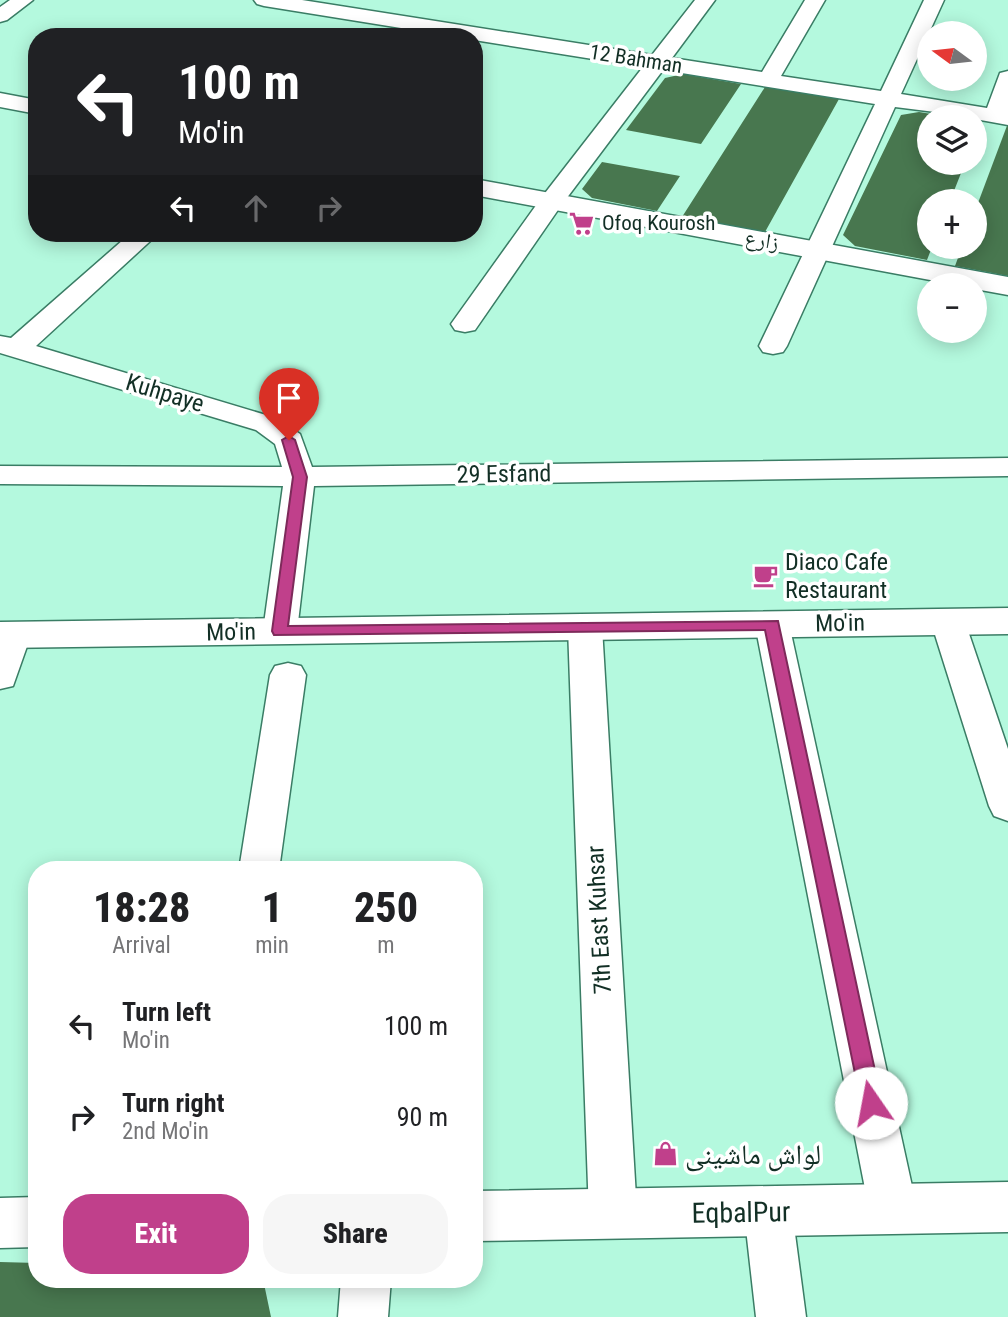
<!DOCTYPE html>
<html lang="en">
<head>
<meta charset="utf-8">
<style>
	:root { --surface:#fff; --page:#f6f6f6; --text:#202124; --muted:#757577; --accent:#c0408b }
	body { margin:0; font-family:"Roboto Condensed","Noto Naskh Arabic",sans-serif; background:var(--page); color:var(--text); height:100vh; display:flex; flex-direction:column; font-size:26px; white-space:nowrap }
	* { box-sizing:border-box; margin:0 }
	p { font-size:23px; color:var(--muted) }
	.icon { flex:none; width:38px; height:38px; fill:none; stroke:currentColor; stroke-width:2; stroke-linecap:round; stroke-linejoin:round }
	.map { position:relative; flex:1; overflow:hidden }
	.panel { position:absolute; left:28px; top:861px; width:455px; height:427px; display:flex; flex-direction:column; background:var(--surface); border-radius:28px; box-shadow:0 4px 18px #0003 }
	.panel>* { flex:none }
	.hud { position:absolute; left:28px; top:28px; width:455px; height:214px; border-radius:28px; box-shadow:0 4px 18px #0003; background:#202124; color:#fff; overflow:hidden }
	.needle { width:46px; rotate:285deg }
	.buttons { position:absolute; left:917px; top:21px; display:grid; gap:14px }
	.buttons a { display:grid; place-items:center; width:70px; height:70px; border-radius:50%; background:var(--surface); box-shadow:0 4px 18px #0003; font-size:35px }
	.pin { position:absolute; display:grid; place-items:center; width:60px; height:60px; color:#fff; margin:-72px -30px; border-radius:50% 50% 50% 0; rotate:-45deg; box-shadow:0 0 7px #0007 }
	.pin .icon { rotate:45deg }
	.me { position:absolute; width:77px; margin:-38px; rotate:348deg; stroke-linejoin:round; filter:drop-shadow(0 0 5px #0008) }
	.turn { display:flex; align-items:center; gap:24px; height:147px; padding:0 35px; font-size:32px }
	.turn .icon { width:91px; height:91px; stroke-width:2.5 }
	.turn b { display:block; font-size:49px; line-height:60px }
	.lanes { display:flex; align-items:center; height:66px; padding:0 35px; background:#0003; justify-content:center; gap:35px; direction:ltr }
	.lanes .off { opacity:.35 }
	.eta { display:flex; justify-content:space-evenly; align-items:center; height:119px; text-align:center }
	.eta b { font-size:42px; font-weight:800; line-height:49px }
	.button { display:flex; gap:14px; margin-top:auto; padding:14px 35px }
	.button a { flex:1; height:80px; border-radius:28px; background:var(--accent); color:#fff; font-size:28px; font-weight:800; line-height:80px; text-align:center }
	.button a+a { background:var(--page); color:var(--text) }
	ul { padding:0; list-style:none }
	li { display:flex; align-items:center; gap:21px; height:91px; padding:0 35px }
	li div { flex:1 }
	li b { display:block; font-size:26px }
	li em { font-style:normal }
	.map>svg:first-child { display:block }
</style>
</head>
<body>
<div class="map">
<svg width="1008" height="1317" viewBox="0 0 1008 1317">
	<rect width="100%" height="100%" fill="#b4f9de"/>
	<path fill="#48774f" d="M683,74l58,10 -40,60 -75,-14 39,-52z
		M765,87l74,12 -74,133 -83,-15z
		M919,112l25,4 -15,1v46h36l-15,38h-21v46h3l-5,13 -72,-14 -12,-11 58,-120z
		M1008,123v153l-53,-10 7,-19h13v-36z
		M602,162l78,14 -23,35 -65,-13 -10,-9z
		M0,1262l37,1v16h226l8,38h-271z"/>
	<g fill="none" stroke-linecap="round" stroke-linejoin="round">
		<defs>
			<path id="minor" d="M10,0h23l-26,20 -7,2v-15z
				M254,0h48l350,55 43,-55h20l-43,58 90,14 43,-72h20l-44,76 100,15 43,-91h20l-43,94 86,14 13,-35 8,-2v54l-33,-6v-2l-80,-10 -108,239 -4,6 -10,2 -10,-2 -4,-6 116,-242 -212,-34 -103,137 -85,123 -10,2 -10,-2 -4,-6 91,-127 101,-130 -169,-27v-3h-17l-193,-31 -7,-2z
				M131,233h28l-123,113 240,72 24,16 12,33 696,-9v18l-694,10 -17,145 -5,8 -12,4 -12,-4 -5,-8 20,-145 -283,-2v-18l282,1 -7,-23 -19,-14 -256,-77v-17l11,2z
				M948,610l12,4 5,8 43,127v72l-14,-5 -5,-10 -58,-184 5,-8z
				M772,612l12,4 5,8 128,585 -7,16 -17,6 -17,-6 -7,-16 -114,-585 5,-8z
				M585,615l12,4 5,8 35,587 -7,16 -17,7 -17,-7 -7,-16 -21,-587 5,-8z
				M14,623l12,4 5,8 -18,51 -13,3v-59z
				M288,663l13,3 5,9 -27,195h-40l31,-195 5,-9z
				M768,1189l17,6 7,16 14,106h-50l-12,-106 7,-16z
				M341,1279h50l-3,38h-50z"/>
			<path id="tertiary" d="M0,93l37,7v14l-37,-7z
				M474,179l534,98v18l-33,-6v-4h-18l-483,-90z
				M1008,608v26l-1008,14v-26z
				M1008,1182v50l-534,9v-50z
				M37,1197v50l-37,1v-50z"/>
		</defs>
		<use href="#minor" stroke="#3a7d65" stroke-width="3"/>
		<use href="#tertiary" stroke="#3a7d65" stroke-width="3"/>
		<use href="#minor" fill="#fff" fill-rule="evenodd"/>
		<use href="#tertiary" fill="#fff" fill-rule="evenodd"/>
	</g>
	<path fill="#c0408b" stroke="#7d2a5a" stroke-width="2" d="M289,436l6,4 12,37 -19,149 490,-5 104,482 -3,6 -8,3 -7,-3 -3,-6 -96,-473 -491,5 -2,-4 21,-154 -11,-37z"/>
	<defs>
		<symbol id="supermarket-bare" viewBox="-9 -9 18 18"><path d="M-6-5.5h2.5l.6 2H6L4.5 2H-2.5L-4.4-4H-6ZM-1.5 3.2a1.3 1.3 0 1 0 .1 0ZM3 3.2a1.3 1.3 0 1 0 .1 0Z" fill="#c0408b" stroke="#fff" stroke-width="2.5" paint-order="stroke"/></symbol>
		<symbol id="cafe-bare" viewBox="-9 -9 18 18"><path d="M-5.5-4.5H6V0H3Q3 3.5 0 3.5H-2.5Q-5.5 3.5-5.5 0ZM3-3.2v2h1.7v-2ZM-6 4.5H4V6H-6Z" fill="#c0408b" stroke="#fff" stroke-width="2.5" paint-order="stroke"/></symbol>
		<symbol id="shop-bare" viewBox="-9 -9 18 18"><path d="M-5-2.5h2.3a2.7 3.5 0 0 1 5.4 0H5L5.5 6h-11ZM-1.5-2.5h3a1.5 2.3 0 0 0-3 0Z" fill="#c0408b" stroke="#fff" stroke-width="2.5" paint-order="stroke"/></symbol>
	</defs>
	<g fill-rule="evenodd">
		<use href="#supermarket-bare" x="564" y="206" width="35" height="35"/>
		<use href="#cafe-bare" x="748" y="558" width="35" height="35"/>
		<use href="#shop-bare" x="648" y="1136" width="35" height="35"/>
	</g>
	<g text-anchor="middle" stroke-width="7" stroke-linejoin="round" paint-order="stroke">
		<g font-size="21" fill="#122f25" stroke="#fff">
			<text transform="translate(636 59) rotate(9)" y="7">12 Bahman</text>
			<text transform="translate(762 240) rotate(10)" y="7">زارع</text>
		</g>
		<g font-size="21" fill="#122f25" stroke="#fff" text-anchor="start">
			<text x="602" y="230">Ofoq Kourosh</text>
		</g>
		<g font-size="24" fill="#122f25" stroke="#fff">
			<text transform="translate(165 393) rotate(17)" y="8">Kuhpaye</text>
			<text transform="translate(504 474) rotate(-1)" y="8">29 Esfand</text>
			<text transform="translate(840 623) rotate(-1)" y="8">Mo'in</text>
			<text transform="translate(231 632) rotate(-1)" y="8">Mo'in</text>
			<text transform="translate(599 920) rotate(-93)" y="8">7th East Kuhsar</text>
		</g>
		<g font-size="24" fill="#122f25" stroke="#fff" text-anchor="start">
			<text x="785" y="570">Diaco Cafe<tspan x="785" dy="28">Restaurant</tspan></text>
		</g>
		<g font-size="28" fill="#122f25" stroke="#fff" text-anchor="start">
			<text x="685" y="1164">لواش ماشینی</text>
		</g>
		<g font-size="28" fill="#122f25" stroke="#fff">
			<text transform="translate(741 1212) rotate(-1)" y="10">EqbalPur</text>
		</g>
	</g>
</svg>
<div class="buttons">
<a><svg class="needle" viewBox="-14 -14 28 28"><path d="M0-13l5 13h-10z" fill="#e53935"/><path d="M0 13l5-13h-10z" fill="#757577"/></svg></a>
<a><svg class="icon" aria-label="layers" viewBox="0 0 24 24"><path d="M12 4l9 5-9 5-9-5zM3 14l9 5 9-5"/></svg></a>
<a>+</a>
<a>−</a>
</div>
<div class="pin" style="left:289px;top:440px;background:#d93025"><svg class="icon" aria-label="arrive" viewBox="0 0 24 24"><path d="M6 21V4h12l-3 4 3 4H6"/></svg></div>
<svg class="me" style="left:871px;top:1103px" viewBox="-20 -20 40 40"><circle r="19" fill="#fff"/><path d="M0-13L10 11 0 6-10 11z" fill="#c0408b"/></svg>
<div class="hud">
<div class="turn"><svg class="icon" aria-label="left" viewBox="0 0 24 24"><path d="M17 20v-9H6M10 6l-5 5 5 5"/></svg><div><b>100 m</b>Mo'in</div></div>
<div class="lanes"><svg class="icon" aria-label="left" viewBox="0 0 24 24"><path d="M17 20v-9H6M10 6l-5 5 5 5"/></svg><svg class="icon off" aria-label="ahead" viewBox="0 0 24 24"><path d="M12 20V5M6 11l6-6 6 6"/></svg><svg class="icon off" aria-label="right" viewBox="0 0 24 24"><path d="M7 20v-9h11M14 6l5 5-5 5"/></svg></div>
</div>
<section class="panel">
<div class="eta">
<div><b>18:28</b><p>Arrival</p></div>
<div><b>1</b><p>min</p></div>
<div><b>250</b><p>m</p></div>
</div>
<ul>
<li><svg class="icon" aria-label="left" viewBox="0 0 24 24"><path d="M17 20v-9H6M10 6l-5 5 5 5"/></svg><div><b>Turn left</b><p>Mo'in</p></div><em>100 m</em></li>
<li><svg class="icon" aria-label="right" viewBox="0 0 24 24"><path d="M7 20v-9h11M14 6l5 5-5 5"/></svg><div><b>Turn right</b><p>2nd Mo'in</p></div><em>90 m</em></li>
</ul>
<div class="button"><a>Exit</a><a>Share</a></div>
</section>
</div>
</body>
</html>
